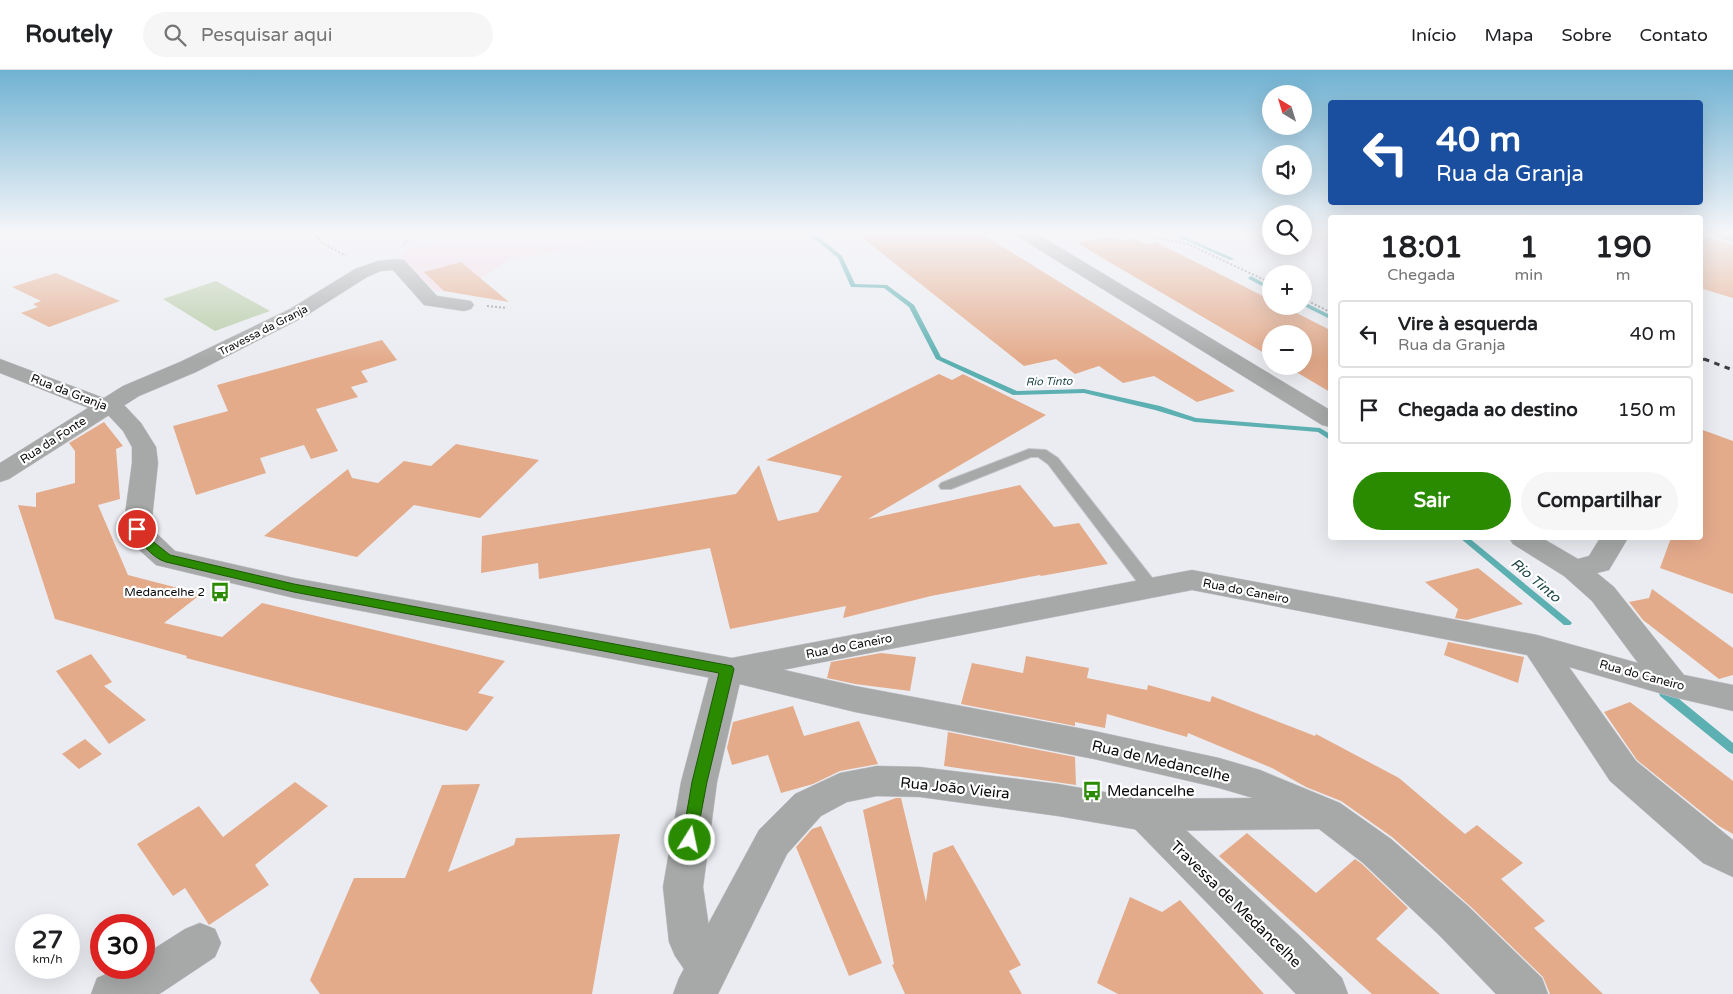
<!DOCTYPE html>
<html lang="pt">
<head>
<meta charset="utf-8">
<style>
	:root { --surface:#fff; --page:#f6f6f6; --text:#202124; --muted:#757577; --line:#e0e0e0; --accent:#2a8b00 }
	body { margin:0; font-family:"Varela Round",sans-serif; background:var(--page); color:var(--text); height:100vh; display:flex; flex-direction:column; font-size:19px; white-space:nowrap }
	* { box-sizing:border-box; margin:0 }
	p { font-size:16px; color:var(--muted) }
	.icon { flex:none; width:28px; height:28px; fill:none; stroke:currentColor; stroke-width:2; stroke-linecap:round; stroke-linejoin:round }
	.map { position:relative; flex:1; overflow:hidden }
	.details { position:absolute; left:1328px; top:145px; width:375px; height:325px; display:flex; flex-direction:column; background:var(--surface); border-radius:5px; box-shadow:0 5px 20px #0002 }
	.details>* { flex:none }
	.hud { position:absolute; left:1328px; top:30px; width:375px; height:105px; border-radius:5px; box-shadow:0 5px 20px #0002; background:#1a4fa0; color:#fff; overflow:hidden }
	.needle { width:32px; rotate:322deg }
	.buttons { position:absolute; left:1262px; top:15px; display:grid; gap:10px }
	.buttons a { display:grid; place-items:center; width:50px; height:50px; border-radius:50%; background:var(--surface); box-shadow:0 5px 20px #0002; font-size:25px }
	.speed { position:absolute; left:15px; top:844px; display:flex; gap:10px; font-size:25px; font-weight:700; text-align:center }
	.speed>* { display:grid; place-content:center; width:65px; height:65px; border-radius:50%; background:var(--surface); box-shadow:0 5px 20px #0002; line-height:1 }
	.speed small { font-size:12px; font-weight:400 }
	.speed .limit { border:8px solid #d22; background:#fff; color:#111 }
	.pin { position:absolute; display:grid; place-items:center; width:42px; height:42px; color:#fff; margin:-21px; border:2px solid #fff; border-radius:50%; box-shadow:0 1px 5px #0007 }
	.me { position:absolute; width:55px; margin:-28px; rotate:10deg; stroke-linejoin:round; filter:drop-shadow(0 0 4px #0008) }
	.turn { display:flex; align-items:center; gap:18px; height:105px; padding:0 25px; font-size:22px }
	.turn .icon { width:65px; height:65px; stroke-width:2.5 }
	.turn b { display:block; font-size:35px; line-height:42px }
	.eta { display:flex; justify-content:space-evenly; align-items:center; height:85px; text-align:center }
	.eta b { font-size:30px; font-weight:700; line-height:35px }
	.button { display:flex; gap:10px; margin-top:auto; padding:10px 25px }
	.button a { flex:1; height:58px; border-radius:30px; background:var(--accent); color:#fff; font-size:20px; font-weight:700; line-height:58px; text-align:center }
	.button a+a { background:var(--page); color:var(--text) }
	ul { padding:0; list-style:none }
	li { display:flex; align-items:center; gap:15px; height:68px; margin:0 10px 8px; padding:0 15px; border:2px solid var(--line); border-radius:5px }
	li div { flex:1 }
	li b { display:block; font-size:19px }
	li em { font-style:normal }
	header { display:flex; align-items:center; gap:30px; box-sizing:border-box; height:70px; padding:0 25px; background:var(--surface); border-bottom:1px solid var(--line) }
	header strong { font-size:24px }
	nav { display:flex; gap:28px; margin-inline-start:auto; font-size:18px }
	.search { width:350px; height:45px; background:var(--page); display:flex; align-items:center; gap:12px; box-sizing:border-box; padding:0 18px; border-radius:28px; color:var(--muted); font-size:19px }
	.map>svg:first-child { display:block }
</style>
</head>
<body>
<header>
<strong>Routely</strong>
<div class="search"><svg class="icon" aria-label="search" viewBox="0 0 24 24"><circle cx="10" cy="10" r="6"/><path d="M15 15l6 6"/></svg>Pesquisar aqui</div>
<nav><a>Início</a><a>Mapa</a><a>Sobre</a><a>Contato</a></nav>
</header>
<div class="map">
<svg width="1733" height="924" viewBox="0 0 1733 924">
	<rect width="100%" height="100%" fill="#eaecf1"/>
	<path fill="#f2dae5" d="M480,162h191l-10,3 -150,24 -38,24 -37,9 -36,-35 8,-8z"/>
	<path fill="#b6cba6" d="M216,211l54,30 -55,20 -52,-32z"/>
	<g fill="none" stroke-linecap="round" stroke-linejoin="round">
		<path fill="#5db0b2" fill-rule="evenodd" d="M804,162l10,1 28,23 13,28 32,1 27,20 27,52 76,34 67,-2 76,17 36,12 124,10 10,6v6l-12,-8 -123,-10 -40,-12 -71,-17 -71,2 -77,-36 -27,-52 -25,-19 -33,-1 -13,-29 -28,-23z
			M1167,162h6l62,27 -5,1z
			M1251,206l20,11v4l-22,-12 -1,-1z
			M1304,232l26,13v4l-26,-13z
			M1460,468h9l101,83 2,2 -2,2h-6z
			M1664,619l4,1 65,53v11l-4,-2 -69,-56 -1,-3 1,-3z"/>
	</g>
	<path fill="#e4ab8b" d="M855,162h124l256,159 -38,11 -43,-26 -31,7 -24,-17 -24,8 -19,-15 -32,7z
		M1114,165l8,6 14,-3 10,7 10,-3 115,58v6h12l47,24v62l-44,-26h18v-32h-33v23l-194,-114z
		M1700,165l33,10v53l-33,-10z
		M461,192l48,40 -65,-11 -20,-19z
		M56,203l64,28 -71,26 -28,-14 17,-6 -5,-3 8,-3 -29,-14z
		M382,270l15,20 -36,11 7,11 -17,5 7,10 -42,12 22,42 -27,8 -7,-14 -44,13 6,15 -70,22 -23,-69 55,-15 -11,-26z
		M939,304l13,6 11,-6 83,41 -178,104 152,-34 34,42 25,-4 29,41 -67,12 -1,-1 -109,21 -88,22 3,-12 -116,23 -20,-81 -171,31 -1,-16 -57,10 1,-37 254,-42 23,-29 19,56 40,-9 24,-36 -76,-16z
		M104,352l19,24 -7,3 4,50 -22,6 30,70 73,19 -37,29 58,14 40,-34 243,58 -27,32 16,4 -27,34 -281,-73 1,-2 -132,-37 -37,-114 18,2v-14l39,-10v-32l-6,-8z
		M1700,359l33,12v153l-73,-26 11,-30h29z
		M456,374l83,16 -59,58 -66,-13 -57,52 -93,-21 84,-67 4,9 26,5 26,-22 27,5z
		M1478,498l45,36 -56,16 -12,-2 3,-9 -33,-27z
		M1652,519l81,59v27l-14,4 -76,-59 -14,-18 20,-4z
		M1448,572l76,15 -6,26 -74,-28z
		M881,583l35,4 -6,34 -55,-7 -28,-6 4,-16z
		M91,584l21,28 -8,4 42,34 -37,24 -53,-73z
		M1026,586l63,12 -2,10 60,12 1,-5 62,17 2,-6 103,40 1,-2 83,44 66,56 12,-9 46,38 -22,16 44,42 -11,7 69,66h-53l-7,-17 -73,-71 -78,-69 -51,-36 -35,-14 -34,-19 -84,-35 -1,4 -80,-23 -2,14 -30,-6v4l-114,-22 11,-41 51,10z
		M1630,632l103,79v53l-14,-8 -82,-66 -33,-48z
		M793,636l11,30 55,-15 19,43 -38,7 -27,13 -32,9 -13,-38 -36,10 -5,-17 6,-26z
		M948,662l127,25 1,28 -132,-19z
		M85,669l17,15 -23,15 -17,-15z
		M295,712l33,24 -73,59 14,20 -60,40 -24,-37 -12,8 -36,-52 62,-38 24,31z
		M480,714l-32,88 66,-27 2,-7 104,-4 -28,160h-272l-10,-14 44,-102h51l37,-93z
		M896,728h5l25,104 7,-49 20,-8 68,120 -12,6 13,23h-117l-13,-29 2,-1 -31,-154z
		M821,756l61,137 -33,13 -53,-129 16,-18z
		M1247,763l69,60 39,-34 7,5 46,44 -32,31 64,55h-68l-153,-138z
		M1130,827l32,15 18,-12 84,94h-146l-21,-11z"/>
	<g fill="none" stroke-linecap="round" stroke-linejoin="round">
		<defs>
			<path id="service" d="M1029,379l17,1 12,8 99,126 2,4 -2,4 -6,1 -6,-1 -97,-128 -10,-7h-7l-80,32h-10l-2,-3 2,-3z"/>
			<path id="minor" d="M1015,162h19l296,178v17l-8,-2 -305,-189z
				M1712,162h21v10l-19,-6z
				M398,189l6,1 33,36 34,5 3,4 -3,4 -7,2 -40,-6 -31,-35 -12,1 -14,6 -63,40 -108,55 -57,24 -130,83 -9,3v-19l123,-77 57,-24 110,-53 65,-40 23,-8z
				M1509,468h33l36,21 11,-3 11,-18h28l-19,32 -12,3 17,14 70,88 49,10v26l-60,-14 -104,-30 67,94 97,79v37l-30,-14 -93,-82 -83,-126 -335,-65 -451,88 -24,104 -14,105 7,47 13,18 6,15 -6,15 -15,6 -15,-6 -18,-26 -6,-14 -6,-55 18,-105 30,-113 5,-8 476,-91 345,65 101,28 -46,-62 -28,-25 -51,-32z
				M1145,729l13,5 143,133 41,41 6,16h-52l-164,-168 -6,-11 6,-11z
				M200,853l15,6 6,14 -6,14 -51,34 -5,3h-68l6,-16 23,-10h24v-13l41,-26z"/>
			<path id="tertiary" d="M0,289l125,47 16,17 15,24 2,16 -7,65 24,23 119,27 433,79 128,29 239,45 125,27 41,12 80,33 51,36 78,68 73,71 6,16h-52l-57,-59 -76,-72 -44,-34 -174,2 -87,-15 -138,-19 -43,-1 -30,6 -26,14 -34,38 -69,140h-45l6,-16 80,-148 36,-36 45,-21 37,-7 43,1 138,17 87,15 108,-1 -34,-10 -125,-29 -239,-47 -128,-31 -433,-83 -138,-33 -19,-17 -14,-19 9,-66v-16l-9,-16 -14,-15 -109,-43z"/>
		</defs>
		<use href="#service" stroke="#c6c8cd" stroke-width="2"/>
		<use href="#minor" stroke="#c6c8cd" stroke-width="1"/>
		<use href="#tertiary" stroke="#c6c8cd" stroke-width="1"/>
		<path stroke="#939498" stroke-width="2" stroke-dasharray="2 2" stroke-linecap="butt" d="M314,162l7,10 25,14
			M1128,162l60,12 83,39
			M404,174l5,-4 -1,-8
			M1304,229l26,13
			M487,236l20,2"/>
		<use href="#service" fill="#a7a9a9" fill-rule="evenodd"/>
		<use href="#minor" fill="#a7a9a9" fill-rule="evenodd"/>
		<use href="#tertiary" fill="#a7a9a9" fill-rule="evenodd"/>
		<path stroke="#3e3e41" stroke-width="2.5" stroke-dasharray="4.5 4.5" stroke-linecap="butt" d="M1700,288l7,3"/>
		<path stroke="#3e3e41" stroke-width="3" stroke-dasharray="5.5 5.5" stroke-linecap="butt" d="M1704,289l29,11"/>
	</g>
	<linearGradient id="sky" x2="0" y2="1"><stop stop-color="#70b2d2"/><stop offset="0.56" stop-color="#f6f6f9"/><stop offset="1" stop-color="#f6f6f9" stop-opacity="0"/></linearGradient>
	<rect width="1733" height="291" fill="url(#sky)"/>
	<path fill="#2a8b00" stroke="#1b5a00" d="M137,455l4,1 10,14 19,15 124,29 438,82 2,3 -27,113 -12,63 -5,2 -6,-2 -2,-5 10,-58 27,-109 -425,-81 -128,-30c-14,-4 -27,-21 -35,-33z"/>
	<defs>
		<symbol id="bus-bare" viewBox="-9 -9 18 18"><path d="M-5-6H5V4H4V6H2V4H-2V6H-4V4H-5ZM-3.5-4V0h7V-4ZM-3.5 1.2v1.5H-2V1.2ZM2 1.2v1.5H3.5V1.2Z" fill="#2a8b00" stroke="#fff" stroke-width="2.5" paint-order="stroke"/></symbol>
	</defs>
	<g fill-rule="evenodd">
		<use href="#bus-bare" x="206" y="508" width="28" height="28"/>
		<use href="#bus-bare" x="1078" y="707" width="28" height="28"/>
	</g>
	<g text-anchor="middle" stroke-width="4.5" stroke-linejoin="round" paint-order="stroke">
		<g font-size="11" fill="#0b0b0d" stroke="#fff">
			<text transform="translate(263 260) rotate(-27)" y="4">Travessa da Granja</text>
		</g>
		<g font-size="11" font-style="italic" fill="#204849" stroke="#fff">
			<text transform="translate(1049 311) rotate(-1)" y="4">Rio Tinto</text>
		</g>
		<g font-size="12" fill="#0b0b0d" stroke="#fff">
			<text transform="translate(69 322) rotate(21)" y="4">Rua da Granja</text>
			<text transform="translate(53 370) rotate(-33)" y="4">Rua da Fonte</text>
			<text transform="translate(1246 521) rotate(11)" y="4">Rua do Caneiro</text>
			<text transform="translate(849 576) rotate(-11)" y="4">Rua do Caneiro</text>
			<text transform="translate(1642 605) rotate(15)" y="4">Rua do Caneiro</text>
		</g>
		<g font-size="12" fill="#0b0b0d" stroke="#fff" text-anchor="end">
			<text x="205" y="526">Medancelhe 2</text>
		</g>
		<g font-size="14" font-style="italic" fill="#204849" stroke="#fff">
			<text transform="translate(1536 510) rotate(40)" y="5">Rio Tinto</text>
		</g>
		<g font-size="15" fill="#0b0b0d" stroke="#fff">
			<text transform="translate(1161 691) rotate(13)" y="5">Rua de Medancelhe</text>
			<text transform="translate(955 718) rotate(6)" y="5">Rua João Vieira</text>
			<text transform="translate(1236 834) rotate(44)" y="5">Travessa de Medancelhe</text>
		</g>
		<g font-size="15" fill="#0b0b0d" stroke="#fff" text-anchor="start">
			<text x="1107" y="726">Medancelhe</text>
		</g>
	</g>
</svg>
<div class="buttons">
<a><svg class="needle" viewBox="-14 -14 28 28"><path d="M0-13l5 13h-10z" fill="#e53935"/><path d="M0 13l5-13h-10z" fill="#757577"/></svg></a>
<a><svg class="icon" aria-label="sound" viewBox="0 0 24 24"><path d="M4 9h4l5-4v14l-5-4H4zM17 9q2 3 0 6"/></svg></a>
<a><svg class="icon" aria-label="search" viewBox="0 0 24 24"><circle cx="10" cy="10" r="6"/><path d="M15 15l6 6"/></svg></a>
<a>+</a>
<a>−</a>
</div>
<div class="speed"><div>27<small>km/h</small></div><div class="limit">30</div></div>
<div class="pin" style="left:137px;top:459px;background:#d93025"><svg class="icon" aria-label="arrive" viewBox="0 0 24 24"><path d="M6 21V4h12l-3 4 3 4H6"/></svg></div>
<svg class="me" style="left:690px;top:770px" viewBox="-20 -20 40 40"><circle r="17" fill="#2a8b00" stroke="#fff" stroke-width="3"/><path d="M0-11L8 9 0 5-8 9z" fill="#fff"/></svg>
<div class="hud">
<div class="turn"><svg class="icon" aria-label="left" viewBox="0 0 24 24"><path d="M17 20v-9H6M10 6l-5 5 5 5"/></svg><div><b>40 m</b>Rua da Granja</div></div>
</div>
<section class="details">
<div class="eta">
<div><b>18:01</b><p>Chegada</p></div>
<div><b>1</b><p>min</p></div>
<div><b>190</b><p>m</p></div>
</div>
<ul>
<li><svg class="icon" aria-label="left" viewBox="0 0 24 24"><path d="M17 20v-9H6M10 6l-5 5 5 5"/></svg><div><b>Vire à esquerda</b><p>Rua da Granja</p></div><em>40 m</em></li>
<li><svg class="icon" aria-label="arrive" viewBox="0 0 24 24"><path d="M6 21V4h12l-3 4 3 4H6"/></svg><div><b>Chegada ao destino</b></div><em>150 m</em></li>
</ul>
<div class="button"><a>Sair</a><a>Compartilhar</a></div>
</section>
</div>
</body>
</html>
